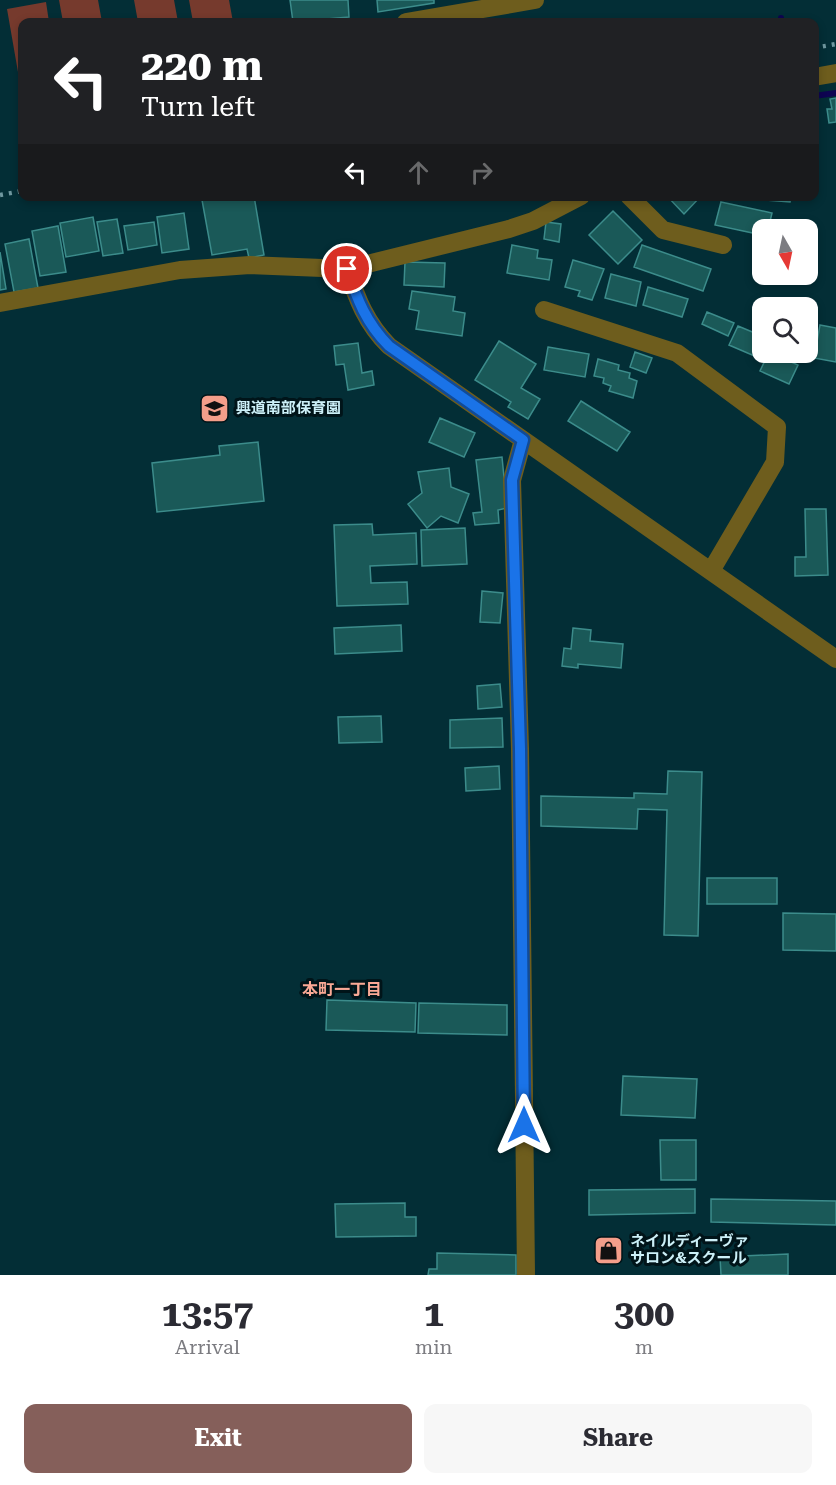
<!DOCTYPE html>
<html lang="en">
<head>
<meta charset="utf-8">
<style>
	:root { --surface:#fff; --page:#f7f7f7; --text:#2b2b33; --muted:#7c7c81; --accent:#855f5a }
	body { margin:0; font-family:"Roboto Serif","Noto Sans JP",serif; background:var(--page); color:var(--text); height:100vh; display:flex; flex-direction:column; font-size:22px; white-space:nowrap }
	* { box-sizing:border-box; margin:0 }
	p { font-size:20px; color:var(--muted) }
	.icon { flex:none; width:33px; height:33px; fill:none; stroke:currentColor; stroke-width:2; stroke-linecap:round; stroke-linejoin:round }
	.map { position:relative; height:1275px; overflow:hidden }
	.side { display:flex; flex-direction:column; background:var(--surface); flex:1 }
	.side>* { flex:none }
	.guide { position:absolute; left:18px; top:18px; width:801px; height:183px; border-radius:12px; box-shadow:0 3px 9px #0003; background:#202124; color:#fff; overflow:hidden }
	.needle { width:39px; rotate:171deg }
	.tools { position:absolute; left:752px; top:219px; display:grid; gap:12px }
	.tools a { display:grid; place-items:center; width:66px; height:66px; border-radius:12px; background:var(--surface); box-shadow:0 3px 9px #0003; font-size:30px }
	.pin { position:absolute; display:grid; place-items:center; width:51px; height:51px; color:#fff; margin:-26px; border:3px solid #fff; border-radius:50%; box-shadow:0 2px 6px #0007 }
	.me { position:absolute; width:66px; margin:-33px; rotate:0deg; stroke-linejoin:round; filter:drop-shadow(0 0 4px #0008) }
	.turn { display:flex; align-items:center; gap:21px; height:126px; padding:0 24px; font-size:27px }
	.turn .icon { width:78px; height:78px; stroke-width:2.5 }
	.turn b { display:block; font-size:42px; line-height:51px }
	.lanes { display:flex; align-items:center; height:57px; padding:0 24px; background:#0003; justify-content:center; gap:30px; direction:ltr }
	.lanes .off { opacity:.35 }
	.eta { display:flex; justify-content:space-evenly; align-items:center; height:102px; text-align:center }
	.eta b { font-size:36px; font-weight:700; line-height:42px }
	.button { display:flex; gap:12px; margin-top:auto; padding:12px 24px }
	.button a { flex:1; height:69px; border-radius:12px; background:var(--accent); color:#fff; font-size:24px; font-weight:700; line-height:69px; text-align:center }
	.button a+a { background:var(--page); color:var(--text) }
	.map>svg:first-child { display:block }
</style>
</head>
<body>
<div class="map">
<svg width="836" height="1275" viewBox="0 0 836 1275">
	<rect width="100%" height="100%" fill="#032e36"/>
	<path fill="#763a2d" d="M59,0h39l4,22h-39z
		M134,0h40l4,22h-40z
		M189,0h40l4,22h-40z
		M46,2l3,20h-27v73l-15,-86z"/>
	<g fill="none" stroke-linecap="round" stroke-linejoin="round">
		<path stroke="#0e0452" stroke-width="6" d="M781,18v4
			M814,96l22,-3"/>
	</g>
	<path fill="#1a5958" stroke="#3c8c8b" stroke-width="1.5" d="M290,0h58l1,17 -56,5z
		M377,0h57v3l-56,9z
		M836,98v24l-7,1 -2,-14h5l-2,-10z
		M225,196h29l10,59 -15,3 -2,-9 -35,6 -10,-55z
		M667,196h34l-17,18z
		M754,196h37l-1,6 -36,-3z
		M721,202l51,11 -4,17h-6v5l-47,-10z
		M613,211l29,29 -24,24 -29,-29z
		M184,213l5,36 -27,4 -5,-36z
		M93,217l6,34 -33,6 -6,-34z
		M117,219l6,34 -20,3 -6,-34z
		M154,222l3,23 -29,5 -4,-24z
		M546,222l15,2 -2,18 -15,-3z
		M58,226l8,46 -26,4 -8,-45z
		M29,239l9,49 -24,4 -9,-48z
		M512,245l26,5 -1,8 15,2 -3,20 -42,-7z
		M642,245l69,24 -8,22 -69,-24z
		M0,252l6,37 -6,1z
		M573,260l31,9 -12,31 -14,-4 2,-5 -15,-4z
		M405,262l40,1 -1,24 -40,-2z
		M611,274l30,8 -5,24 -31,-8z
		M648,287l40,12 -6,18 -39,-12z
		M412,291l43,6 -2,14 12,2 -3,23 -46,-7 3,-18 -10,-2z
		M707,312l27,11 -6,13 -26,-12z
		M820,325l16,3v34l-22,-4z
		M738,326l24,10 -3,22 -30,-13z
		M499,341l37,23 -15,24 19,11 -12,20 -20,-12 3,-5 -36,-22z
		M358,343l4,30 10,-2 2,14 -26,5 -4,-26 -8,1 -2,-19z
		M548,347l41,7 -4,23 -41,-7z
		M635,352l17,6 -6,15 -16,-6z
		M769,352l29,13 -9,19 -29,-13z
		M598,359l21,6 -1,5 12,3 -1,5 8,3 -4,17 -24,-7 2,-5 -8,-3 1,-5 -10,-2z
		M581,401l49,31 -13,19 -49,-30z
		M440,418l35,15 -11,24 -35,-15z
		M258,442l6,59 -107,11 -5,-49 68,-8 -1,-9z
		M502,457l5,51 -9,2 1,13 -24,2 -2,-12 9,-1 -6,-52z
		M449,468l2,19 18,7 -11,29 -17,-7 -14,12 -19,-24 14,-11 -4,-21z
		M805,509h21l2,66 -33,1v-19h11z
		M372,524l1,11 43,-2 1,31 -47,2 1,17 36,-1 1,22 -71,2 -3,-81z
		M465,528l2,36 -45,2 -1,-36z
		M482,591l21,2 -3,30 -20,-1z
		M401,625l1,26 -67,3 -1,-26z
		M573,628l18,2 -1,11 33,3 -2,24 -43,-4v4l-16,-2 2,-18 7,1z
		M500,684l2,23 -24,2 -1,-23z
		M381,716l1,26 -43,1 -1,-26z
		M502,718l1,29 -53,1v-28z
		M499,766l1,23 -34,2 -1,-23z
		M668,771l34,1 -4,164 -34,-1 3,-125 -29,-1 -1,20 -96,-3v-30l93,2v-5l33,1z
		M707,878h70v26h-70z
		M783,913l53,1v37l-53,-1z
		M327,1000l89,3 -1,29 -89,-2z
		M419,1003l88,2v30l-89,-2z
		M623,1076l74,3 -2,39 -74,-3z
		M660,1140h36v40h-35z
		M695,1189v24l-106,2v-25z
		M711,1199l125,2v24l-125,-3z
		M405,1203v14h11v19l-80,1 -1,-33z
		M437,1253l79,2v20h-88l1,-6h8z
		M788,1254v21h-67l-1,-18z"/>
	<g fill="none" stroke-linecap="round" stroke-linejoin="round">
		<path stroke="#6e5d1d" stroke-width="18" d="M406,22l129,-22
			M814,77l22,-4
			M629,196l34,34 60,15
			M347,269c10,30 19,54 42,77l447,313
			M0,303l180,-33 70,-5 97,4 162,-40 24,-8 48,-25
			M544,310l133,43 100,74 -2,35 -64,109
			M523,440l-11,40 8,269 6,526"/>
		<path stroke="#6f979f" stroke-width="4.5" stroke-dasharray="3 6" stroke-linecap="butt" d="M814,48l22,-4
			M0,195l22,-4"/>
	</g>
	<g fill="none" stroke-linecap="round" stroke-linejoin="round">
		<defs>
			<path id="route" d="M347,269c10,30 19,54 42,77l134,94 -11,40 8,269 4,376"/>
		</defs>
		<use href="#route" stroke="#114b97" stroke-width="15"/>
		<use href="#route" stroke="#1a73e8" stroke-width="10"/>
	</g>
	<defs>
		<symbol id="school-square" viewBox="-11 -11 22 22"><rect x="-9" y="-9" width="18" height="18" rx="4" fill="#f49e8a" stroke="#001419"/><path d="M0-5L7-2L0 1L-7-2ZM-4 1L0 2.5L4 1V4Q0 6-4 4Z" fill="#111"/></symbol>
		<symbol id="shop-square" viewBox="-11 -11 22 22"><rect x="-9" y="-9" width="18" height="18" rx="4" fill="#f49e8a" stroke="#001419"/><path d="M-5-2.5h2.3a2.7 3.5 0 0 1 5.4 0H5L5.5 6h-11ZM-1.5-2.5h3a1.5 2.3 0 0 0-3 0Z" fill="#111"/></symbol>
	</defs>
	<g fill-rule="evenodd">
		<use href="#school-square" x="198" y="392" width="33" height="33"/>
		<use href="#shop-square" x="592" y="1234" width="33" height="33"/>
	</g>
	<g text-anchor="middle" stroke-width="6" stroke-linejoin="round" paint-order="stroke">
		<g font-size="15" font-weight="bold" fill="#ccf0f8" stroke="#001419" text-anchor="start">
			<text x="236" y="413">興道南部保育園</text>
			<text x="630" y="1246">ネイルディーヴァ<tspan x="630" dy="17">サロン&amp;スクール</tspan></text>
		</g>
		<g font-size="16" font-weight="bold" fill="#faa996" stroke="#001419">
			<text x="342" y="995">本町一丁目</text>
		</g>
	</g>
</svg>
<div class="tools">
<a><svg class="needle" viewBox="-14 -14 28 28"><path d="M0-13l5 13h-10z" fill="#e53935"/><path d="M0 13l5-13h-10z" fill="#7c7c81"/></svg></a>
<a><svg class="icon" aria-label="search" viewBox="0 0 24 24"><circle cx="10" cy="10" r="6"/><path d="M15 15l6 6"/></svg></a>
</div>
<div class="pin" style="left:347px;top:269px;background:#d93025"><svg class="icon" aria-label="arrive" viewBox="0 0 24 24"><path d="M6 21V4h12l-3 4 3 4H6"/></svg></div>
<svg class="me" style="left:524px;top:1125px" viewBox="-20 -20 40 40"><path d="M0-17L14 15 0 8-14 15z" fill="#1a73e8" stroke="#fff" stroke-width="4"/></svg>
<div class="guide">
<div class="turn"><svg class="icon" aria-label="left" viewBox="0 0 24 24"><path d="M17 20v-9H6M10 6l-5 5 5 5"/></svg><div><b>220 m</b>Turn left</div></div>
<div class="lanes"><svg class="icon" aria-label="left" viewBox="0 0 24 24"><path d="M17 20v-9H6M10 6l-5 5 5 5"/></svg><svg class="icon off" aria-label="ahead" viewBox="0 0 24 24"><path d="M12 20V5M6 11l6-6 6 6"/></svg><svg class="icon off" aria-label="right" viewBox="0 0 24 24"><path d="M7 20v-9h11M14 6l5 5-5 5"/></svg></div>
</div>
</div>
<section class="side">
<div class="eta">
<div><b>13:57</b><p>Arrival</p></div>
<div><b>1</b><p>min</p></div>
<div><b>300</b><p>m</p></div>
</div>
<div class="button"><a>Exit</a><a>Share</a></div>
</section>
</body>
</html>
